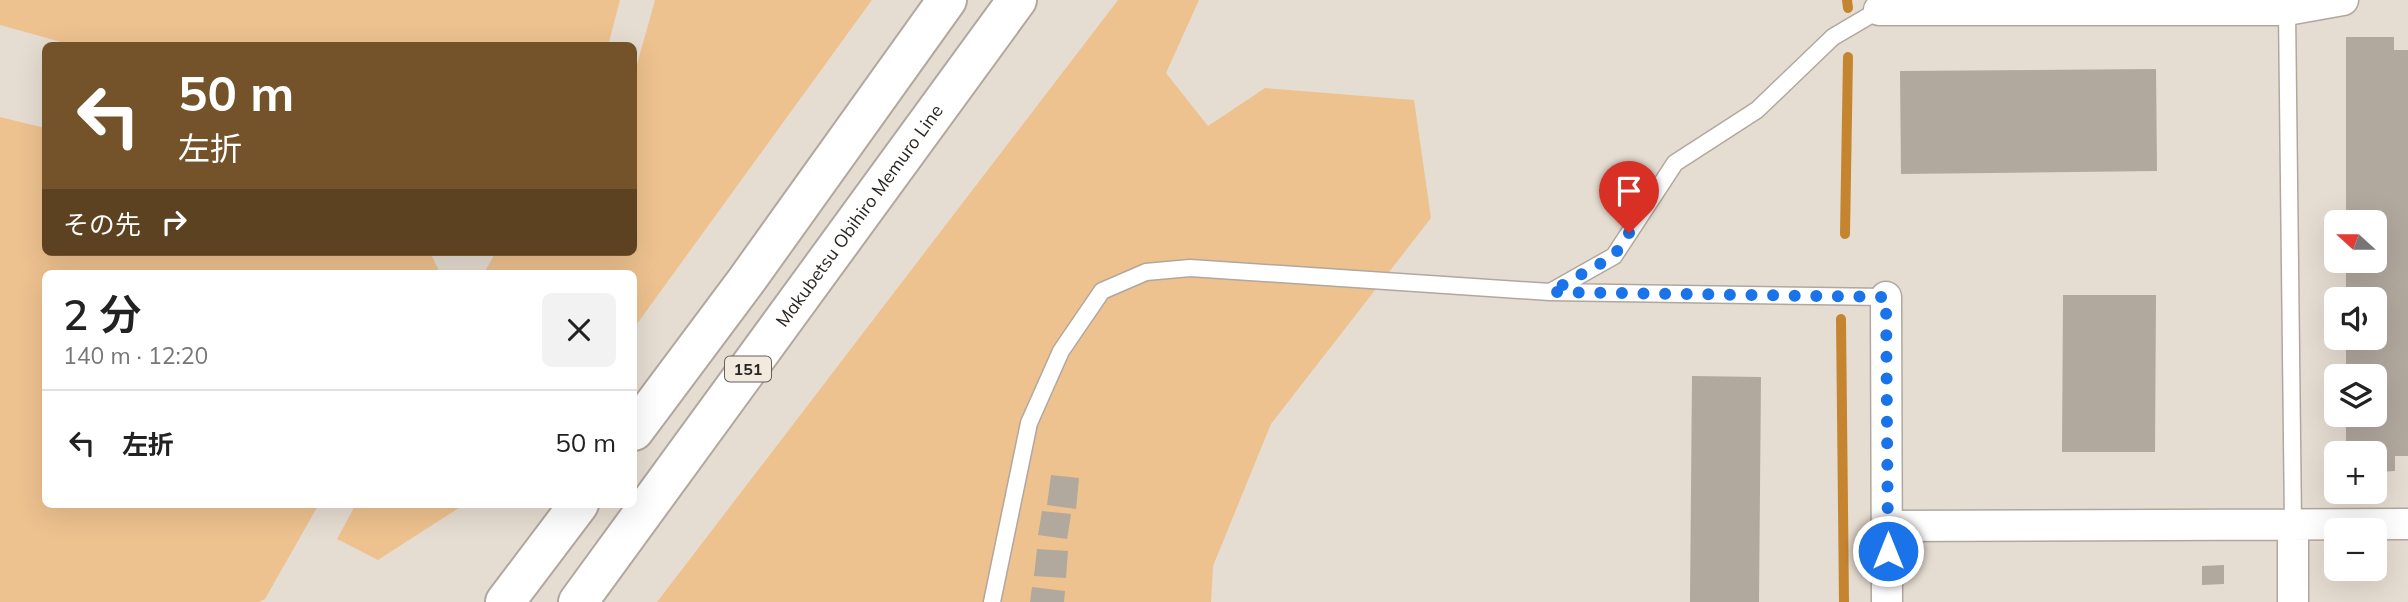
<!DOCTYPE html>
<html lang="ja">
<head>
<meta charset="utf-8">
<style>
	:root { --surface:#fff; --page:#f2f2f2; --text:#222; --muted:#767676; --line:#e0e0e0 }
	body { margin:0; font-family:Mulish,"Noto Sans JP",sans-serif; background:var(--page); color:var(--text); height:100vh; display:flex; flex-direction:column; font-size:26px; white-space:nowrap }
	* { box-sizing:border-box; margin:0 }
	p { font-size:23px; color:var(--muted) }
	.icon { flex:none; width:38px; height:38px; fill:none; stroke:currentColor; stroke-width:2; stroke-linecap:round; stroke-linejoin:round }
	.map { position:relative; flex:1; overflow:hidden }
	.side { position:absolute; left:42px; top:270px; width:595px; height:238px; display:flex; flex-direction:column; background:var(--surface); border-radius:10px; box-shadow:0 7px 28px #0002 }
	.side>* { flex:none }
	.hud { position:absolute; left:42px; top:42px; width:595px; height:214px; border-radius:10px; box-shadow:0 7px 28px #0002; background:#74532a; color:#fff; overflow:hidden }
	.needle { width:46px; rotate:291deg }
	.tools { position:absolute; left:2324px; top:210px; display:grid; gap:14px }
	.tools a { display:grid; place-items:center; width:63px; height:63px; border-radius:10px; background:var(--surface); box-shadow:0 7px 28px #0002; font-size:35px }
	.pin { position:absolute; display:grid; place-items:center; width:60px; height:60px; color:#fff; margin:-72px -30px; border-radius:50% 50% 50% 0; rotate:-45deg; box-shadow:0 0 7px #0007 }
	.pin .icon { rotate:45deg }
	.me { position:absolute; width:77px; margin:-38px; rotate:0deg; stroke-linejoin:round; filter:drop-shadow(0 0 5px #0008) }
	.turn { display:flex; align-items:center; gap:24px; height:147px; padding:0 21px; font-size:32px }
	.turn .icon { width:91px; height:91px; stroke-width:2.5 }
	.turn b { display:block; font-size:49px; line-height:60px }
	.then { display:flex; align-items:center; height:66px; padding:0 21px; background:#0003; gap:14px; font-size:26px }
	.round { display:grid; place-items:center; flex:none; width:74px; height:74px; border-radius:10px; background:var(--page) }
	.head { display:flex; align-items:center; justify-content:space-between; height:119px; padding:0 21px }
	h1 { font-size:42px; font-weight:600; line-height:52px }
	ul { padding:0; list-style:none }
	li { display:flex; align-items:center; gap:21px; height:105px; padding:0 21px; border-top:2px solid var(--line) }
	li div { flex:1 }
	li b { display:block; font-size:26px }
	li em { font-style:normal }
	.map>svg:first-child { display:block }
</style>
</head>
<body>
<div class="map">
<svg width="2408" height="602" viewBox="0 0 2408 602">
	<rect width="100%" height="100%" fill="#e6ddd2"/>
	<path fill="#eec28f" d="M0,0h620l-12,46 -536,-1 -72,-20z
		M655,0h217l-238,328v-55h-150l12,-21h138v-177z
		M1118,0h81l-33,73 42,53 57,-38 149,12 17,118 -160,206 -58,142 -2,36h-554z
		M0,117l45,11 1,124h384l10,21h-394v231h273l-54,95 -6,3h-259z
		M356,504h109l-87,56 -41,-21z"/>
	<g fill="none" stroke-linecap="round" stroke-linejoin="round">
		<path stroke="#c58530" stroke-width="10" d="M1847,0l1,8
			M1845,234l3,-177
			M1841,319l3,283"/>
	</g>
	<path fill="#b1a89e" d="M2346,37h48v13h14v406h-13v15l-20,1v-19h-29v-38h29v-39h-29v-38h29v-39h-29v-38h29v-39h-29z
		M2156,69l1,102 -256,3 -1,-103z
		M2063,295h93l-1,157h-93z
		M1692,376l69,1 -2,225h-69z
		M1051,475l28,3 -3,31 -29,-4z
		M1042,511l29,3 -4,25 -29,-4z
		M1037,549l31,2 -2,27 -32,-2z
		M2224,565v19l-22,1v-19z
		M1032,587l33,4 -1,11h-34z"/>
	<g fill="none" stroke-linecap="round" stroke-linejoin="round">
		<defs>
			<path id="service" d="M2287,10l6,513
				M1552,291l62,-35 61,-93 82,-53 76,-73 46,-27
				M992,602l37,-179 32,-72 41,-60 44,-19 44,-4 360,24 336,5"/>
			<path id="minor" d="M1879,10h408l56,-10
				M1886,297l1,305
				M2293,523v79
				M1888,526l520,-2"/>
			<g id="primary">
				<path d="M634,431l112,-150 201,-281"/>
				<path d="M505,602l74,-98"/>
				<path id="s1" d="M578,602l439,-602"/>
			</g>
		</defs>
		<use href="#service" stroke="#b1a79e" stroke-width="19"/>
		<use href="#minor" stroke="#b1a79e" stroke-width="33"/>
		<use href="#primary" stroke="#b1a79e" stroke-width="42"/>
		<use href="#service" stroke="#fff" stroke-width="16"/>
		<use href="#minor" stroke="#fff" stroke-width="30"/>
		<use href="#primary" stroke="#fff" stroke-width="38"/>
	</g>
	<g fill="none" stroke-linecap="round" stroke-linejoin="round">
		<path stroke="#1a73e8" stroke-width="12" stroke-dasharray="0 21.6" d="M1629,233l-15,23 -64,36 336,5 2,254"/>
	</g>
	<g text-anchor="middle" stroke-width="6" stroke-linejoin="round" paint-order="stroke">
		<rect fill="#f3eadf" stroke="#66605a" stroke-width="2" x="725" y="356.5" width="46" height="25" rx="5"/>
		<g font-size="16" font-weight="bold" fill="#292521">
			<text x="748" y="375">151</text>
		</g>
		<g font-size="18" fill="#292521" stroke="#f3eadf">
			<text dy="6" stroke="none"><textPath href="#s1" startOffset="478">Makubetsu Obihiro Memuro Line</textPath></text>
		</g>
	</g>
</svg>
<div class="tools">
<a><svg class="needle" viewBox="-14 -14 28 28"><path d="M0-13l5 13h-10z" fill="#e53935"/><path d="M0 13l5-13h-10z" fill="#767676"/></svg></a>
<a><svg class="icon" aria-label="sound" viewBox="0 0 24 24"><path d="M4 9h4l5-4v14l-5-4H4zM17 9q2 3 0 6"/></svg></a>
<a><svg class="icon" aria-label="layers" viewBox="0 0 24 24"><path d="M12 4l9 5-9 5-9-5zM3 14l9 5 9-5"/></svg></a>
<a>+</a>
<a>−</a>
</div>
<div class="pin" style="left:1629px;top:233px;background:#d93025"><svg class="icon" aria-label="arrive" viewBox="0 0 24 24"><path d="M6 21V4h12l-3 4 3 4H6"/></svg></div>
<svg class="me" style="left:1888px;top:551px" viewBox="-20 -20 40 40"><circle r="17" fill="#1a73e8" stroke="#fff" stroke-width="3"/><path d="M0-11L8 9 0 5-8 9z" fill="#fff"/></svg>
<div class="hud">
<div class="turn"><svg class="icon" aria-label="left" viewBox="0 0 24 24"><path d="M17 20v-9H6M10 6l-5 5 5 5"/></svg><div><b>50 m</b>左折</div></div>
<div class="then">その先<svg class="icon" aria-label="right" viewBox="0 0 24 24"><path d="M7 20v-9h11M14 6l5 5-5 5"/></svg></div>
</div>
<section class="side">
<div class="head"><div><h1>2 分</h1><p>140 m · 12:20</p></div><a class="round"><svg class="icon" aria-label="close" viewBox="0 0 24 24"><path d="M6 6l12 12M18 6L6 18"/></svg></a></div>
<ul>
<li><svg class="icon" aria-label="left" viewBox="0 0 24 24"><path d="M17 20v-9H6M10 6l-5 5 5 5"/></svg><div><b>左折</b></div><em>50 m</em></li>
</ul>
</section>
</div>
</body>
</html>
